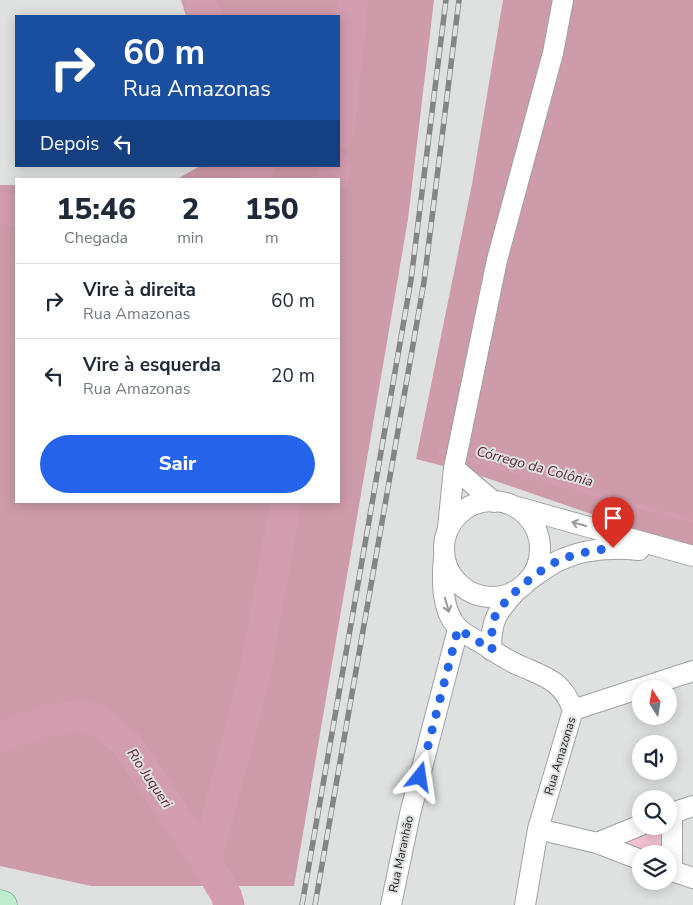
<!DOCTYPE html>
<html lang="pt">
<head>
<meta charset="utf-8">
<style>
	:root { --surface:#fff; --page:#f2f2f3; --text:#1f2937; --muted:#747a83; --line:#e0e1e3; --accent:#2563eb }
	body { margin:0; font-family:"Nunito Sans",sans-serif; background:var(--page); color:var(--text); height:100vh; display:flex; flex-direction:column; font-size:19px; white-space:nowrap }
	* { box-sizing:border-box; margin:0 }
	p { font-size:16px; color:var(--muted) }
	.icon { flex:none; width:28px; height:28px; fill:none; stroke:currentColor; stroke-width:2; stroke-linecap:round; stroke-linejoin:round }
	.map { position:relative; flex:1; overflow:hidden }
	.sheet { position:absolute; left:15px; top:178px; width:325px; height:325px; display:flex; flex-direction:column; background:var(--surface); border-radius:0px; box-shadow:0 2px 12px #0003 }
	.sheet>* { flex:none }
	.top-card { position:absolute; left:15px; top:15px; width:325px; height:152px; border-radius:0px; box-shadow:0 2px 12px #0003; background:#1a4fa0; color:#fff; overflow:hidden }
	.needle { width:32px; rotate:348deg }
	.fabs { position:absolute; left:632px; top:680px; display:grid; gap:10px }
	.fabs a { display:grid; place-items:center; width:45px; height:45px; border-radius:50%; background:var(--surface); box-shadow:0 2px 12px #0003; font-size:25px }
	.pin { position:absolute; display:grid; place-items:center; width:42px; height:42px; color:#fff; margin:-51px -21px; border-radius:50% 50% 50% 0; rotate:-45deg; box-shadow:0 0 5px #0007 }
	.pin .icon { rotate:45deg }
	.me { position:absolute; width:55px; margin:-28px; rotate:15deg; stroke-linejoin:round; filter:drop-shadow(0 0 4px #0008) }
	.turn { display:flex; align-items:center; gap:18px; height:105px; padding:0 25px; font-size:22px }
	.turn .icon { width:65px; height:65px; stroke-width:2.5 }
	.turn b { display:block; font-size:35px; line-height:42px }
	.then { display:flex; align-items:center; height:48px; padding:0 25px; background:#0003; gap:10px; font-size:19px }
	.eta { display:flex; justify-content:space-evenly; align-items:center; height:85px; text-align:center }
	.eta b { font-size:30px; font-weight:800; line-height:35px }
	.action { display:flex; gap:10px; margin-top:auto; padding:10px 25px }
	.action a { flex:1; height:58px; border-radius:30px; background:var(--accent); color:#fff; font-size:20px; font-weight:800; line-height:58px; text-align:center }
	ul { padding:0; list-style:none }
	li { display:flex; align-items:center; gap:15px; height:75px; padding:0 25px; border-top:1px solid var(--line) }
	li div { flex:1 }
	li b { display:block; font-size:19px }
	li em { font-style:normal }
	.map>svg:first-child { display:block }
</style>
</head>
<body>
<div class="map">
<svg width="693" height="905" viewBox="0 0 693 905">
	<rect width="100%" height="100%" fill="#dee1df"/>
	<path fill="#f3c4d2" d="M648,826h18l-3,28h-22l-22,-9z"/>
	<path fill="#ce9bab" d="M181,0h253l-26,219 -114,667h-203l-91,-20v-681h16v316h323v-322h-162l23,-13h139v-150h-153z
		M503,0h190v549l-218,-75 -59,-15 56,-275z"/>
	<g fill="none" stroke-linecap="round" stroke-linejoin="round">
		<path stroke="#d29eaf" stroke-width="5" d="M440,451l13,4
			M460,457l233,64"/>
		<path stroke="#d29eaf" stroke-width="31" d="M200,0v4l7,12
			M339,133l14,-133
			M254,179l6,-13
			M333,179l2,-13
			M0,207l16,4
			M0,736l55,-17 24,-4 21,7 26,21 80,118 20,34 3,10
			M206,861l48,-183 32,-177"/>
		<defs>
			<path id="street" d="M454,468l40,34
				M444 549a48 48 0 1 1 96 0a48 48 0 1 1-96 0Z
				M517,507l176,49
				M448,528l6,-60 43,-208 56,-207 10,-53
				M444,557c-2,22 -3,52 13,70 6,7 18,12 26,17 14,9 24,17 40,23 25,11 40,15 50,43l-35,119 -13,76
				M529,580c9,-6 19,-14 29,-19 25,-12 54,-14 81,-11
				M491,650c0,-30 5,-37 25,-59
				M573,710l120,-39
				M669,814l24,-8
				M538,829l59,14 44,-18
				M597,843l44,17
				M669,870l24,8
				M672,871v-58
				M391,905l19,-91 48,-185"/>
			<path id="primary" d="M0,904l3,1"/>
		</defs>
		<use href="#street" stroke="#9fa2a0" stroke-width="22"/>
		<use href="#primary" stroke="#6a997b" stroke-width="29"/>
		<use href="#street" stroke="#fff" stroke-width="20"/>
		<use href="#primary" stroke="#bfebce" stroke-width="28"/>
		<defs>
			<path id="rail" d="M302,905l109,-625 35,-280
				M315,905l109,-623 35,-282"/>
		</defs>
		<use href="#rail" stroke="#848684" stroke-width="5.5"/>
		<use href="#rail" stroke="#dee1df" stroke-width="4" stroke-dasharray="11" stroke-linecap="butt"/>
	</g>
	<defs><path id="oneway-shaft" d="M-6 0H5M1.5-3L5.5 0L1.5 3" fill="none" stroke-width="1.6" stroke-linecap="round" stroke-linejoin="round" transform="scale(1.25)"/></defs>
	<g stroke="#989998">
		<use href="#oneway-shaft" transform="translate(579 524) rotate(-165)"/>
		<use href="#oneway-shaft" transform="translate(447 605) rotate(74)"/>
	</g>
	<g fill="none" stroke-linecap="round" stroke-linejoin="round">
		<path stroke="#2563eb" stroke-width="9" stroke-dasharray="0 16.2" d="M420,777l38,-148 34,21c0,-10 -1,-21 2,-31 6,-18 48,-52 66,-59 17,-7 35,-10 53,-12"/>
	</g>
	<g text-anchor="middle" stroke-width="4" stroke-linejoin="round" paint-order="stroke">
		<g font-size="12" fill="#1b1c1b" stroke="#dee1df">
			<text transform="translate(560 756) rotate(-73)" y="4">Rua Amazonas</text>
			<text transform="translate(401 854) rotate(-78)" y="4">Rua Maranhão</text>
		</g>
		<g font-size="14" font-style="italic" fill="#5d1f38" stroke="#dee1df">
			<text transform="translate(535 466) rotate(15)" y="5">Córrego da Colônia</text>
			<text transform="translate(150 778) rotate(56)" y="5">Rio Juqueri</text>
		</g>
	</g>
</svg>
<div class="fabs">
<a><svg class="needle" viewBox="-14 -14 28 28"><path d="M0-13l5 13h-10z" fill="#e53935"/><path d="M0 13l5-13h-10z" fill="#747a83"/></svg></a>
<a><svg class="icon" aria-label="sound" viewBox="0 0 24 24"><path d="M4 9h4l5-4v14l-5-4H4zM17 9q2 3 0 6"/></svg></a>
<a><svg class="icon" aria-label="search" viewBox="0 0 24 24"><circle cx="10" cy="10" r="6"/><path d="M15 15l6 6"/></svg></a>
<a><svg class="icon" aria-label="layers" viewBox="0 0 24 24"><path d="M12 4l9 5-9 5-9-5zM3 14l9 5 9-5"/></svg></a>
</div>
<div class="pin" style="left:613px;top:548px;background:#d93025"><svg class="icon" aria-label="arrive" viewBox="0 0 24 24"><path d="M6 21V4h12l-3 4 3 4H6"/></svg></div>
<svg class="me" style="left:420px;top:777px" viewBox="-20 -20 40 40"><path d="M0-17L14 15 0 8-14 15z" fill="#2563eb" stroke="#fff" stroke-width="4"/></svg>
<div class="top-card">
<div class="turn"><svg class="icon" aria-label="right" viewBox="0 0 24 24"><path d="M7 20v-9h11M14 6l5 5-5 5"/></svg><div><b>60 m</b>Rua Amazonas</div></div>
<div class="then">Depois<svg class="icon" aria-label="left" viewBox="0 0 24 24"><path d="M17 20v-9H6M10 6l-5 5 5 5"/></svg></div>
</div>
<section class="sheet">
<div class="eta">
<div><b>15:46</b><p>Chegada</p></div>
<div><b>2</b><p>min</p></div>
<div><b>150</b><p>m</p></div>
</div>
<ul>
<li><svg class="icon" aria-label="right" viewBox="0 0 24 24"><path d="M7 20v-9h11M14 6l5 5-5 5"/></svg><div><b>Vire à direita</b><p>Rua Amazonas</p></div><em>60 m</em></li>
<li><svg class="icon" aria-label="left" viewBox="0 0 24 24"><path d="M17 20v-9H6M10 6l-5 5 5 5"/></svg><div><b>Vire à esquerda</b><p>Rua Amazonas</p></div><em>20 m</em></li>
</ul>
<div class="action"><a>Sair</a></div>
</section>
</div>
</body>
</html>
